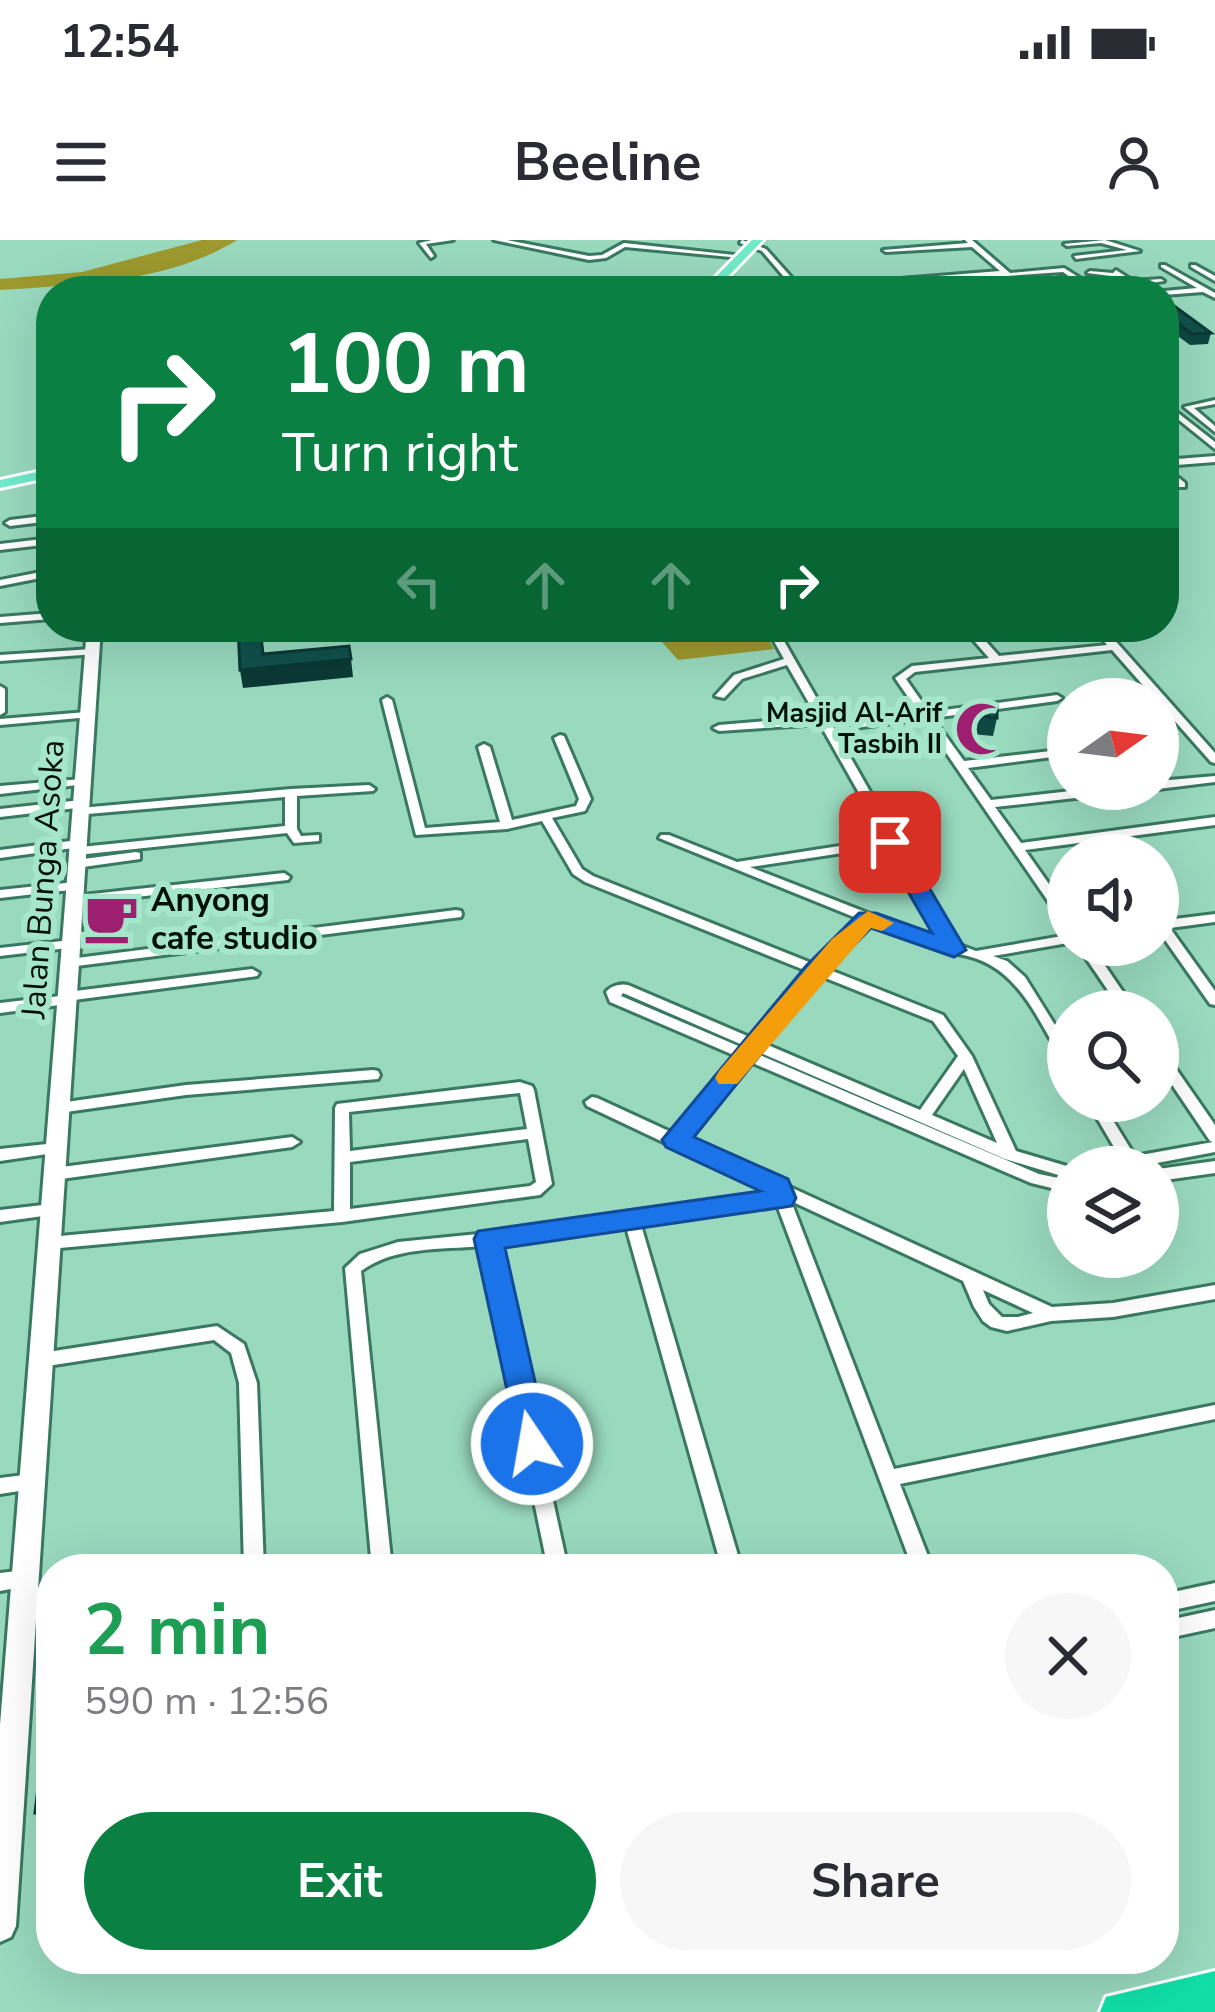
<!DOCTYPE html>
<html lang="en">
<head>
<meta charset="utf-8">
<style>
	:root { --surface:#fff; --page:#f7f7f7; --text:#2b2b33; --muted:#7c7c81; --accent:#0b8043 }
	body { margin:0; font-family:"Nunito Sans",sans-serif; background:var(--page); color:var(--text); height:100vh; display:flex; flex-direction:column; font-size:45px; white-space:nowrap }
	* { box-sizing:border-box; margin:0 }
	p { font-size:39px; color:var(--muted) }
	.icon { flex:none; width:66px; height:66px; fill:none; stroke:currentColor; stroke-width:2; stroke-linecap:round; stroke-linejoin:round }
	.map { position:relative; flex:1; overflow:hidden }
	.details { position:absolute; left:36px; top:1314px; width:1143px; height:420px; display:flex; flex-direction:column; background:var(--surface); border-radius:48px; box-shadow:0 12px 48px #0002 }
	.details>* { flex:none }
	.guide { position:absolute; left:36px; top:36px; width:1143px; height:366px; border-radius:48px; box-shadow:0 12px 48px #0002; background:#0b8043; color:#fff; overflow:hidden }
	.needle { width:78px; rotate:76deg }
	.buttons { position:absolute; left:1047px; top:438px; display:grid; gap:24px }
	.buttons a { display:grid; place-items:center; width:132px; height:132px; border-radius:50%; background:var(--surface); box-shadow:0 12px 48px #0002; font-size:60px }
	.pin { position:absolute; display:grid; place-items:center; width:102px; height:102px; color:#fff; margin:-51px; border-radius:24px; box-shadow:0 6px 18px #0006 }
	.me { position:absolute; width:132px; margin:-66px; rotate:348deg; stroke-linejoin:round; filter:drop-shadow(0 0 9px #0008) }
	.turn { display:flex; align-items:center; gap:42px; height:252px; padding:0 48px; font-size:54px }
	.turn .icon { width:156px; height:156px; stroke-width:2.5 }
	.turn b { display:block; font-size:84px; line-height:102px }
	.lanes { display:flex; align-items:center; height:114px; padding:0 48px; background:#0003; justify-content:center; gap:60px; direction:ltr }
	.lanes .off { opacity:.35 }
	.round { display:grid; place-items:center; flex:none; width:126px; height:126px; border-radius:63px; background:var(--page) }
	.headline { display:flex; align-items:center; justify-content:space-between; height:204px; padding:0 48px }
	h1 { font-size:72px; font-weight:700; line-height:90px; color:#1e9e55 }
	.button { display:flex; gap:24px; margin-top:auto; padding:24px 48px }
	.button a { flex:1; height:138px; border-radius:72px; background:var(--accent); color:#fff; font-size:48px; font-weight:700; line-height:138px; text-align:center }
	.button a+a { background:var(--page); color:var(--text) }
	.status { display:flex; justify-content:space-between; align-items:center; height:84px; padding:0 60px; background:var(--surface); direction:ltr }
	.status svg { height:33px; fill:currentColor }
	header { display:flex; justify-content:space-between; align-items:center; height:156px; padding:0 48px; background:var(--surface); font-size:54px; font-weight:700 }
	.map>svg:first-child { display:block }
</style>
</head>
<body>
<div class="status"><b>12:54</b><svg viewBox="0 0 49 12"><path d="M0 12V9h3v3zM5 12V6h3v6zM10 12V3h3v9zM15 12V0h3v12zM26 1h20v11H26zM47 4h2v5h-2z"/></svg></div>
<header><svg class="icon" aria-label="menu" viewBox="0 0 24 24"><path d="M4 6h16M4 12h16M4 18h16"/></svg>Beeline<svg class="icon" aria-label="person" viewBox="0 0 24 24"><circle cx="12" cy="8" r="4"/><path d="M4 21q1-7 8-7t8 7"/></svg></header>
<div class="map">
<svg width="1215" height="1772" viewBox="0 0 1215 1772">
	<rect width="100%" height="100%" fill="#99dabf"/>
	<path fill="#9d992e" d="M202,0h35c-67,42 -160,45 -237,50v-11l82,-7z
		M658,387h103l13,22 -96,11 -17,-19z"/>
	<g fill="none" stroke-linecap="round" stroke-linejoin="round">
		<defs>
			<path id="street" d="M432,0h21l-27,4 8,12 -3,2 -12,-15z
				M494,0h13l82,16 13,-1 22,-12 120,13 -3,2 -116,-11 -19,11 -17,2z
				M742,0l24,9 34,38 200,-16 -28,-24 -86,5 -3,-2 85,-7 -3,-3h7l38,33 54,-5 16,10 -60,8 -3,-2 53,-7 -7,-5 -267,19 -34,-40 -22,-8z
				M1105,0l35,11 -64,8 -2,-3 53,-6 -26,-7 -34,3 -3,-2z
				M1161,25h4l50,28v5l-12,-6 -39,3v-4l33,-3 -36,-21z
				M1191,25h4l20,11v5l-24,-14z
				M1116,30l17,11 28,-2 3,2 -26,4 8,6h-8l-19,-14 -32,-4 3,-2 23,2z
				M1215,160v4l-21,4 21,18v6l-31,-25z
				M1164,162l51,40v7l-51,-41z
				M1215,216v6l-51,4 21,17v4h-6l-15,-14v-13z
				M51,275v6l-41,5 -5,-3 5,-3z
				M51,298v6l-51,6v-6z
				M51,330v6l-51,10v-6z
				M51,373v6l-51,4v-6z
				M766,387h10l181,317 19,7 92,-16v8l-75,13 14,5 18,16 43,69v17l-5,-2c-30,-49 -48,-103 -114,-108l-2,-3 -77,-27 -45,45 118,47 29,41 44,95 54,16h-2v11l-63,-19 -249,-108 -1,2 284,121 29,6v12l-37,-9 -283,-122 -63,78 367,168 61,-4 102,-18v14l-102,18 -62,4 -44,10 -16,-4 -8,-6 -9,-14 -11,-26 -172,-80 103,268 321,-64v14l-315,65 33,85h-20l-136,-364 -136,20 101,344h-20l-96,-342 -129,17 71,325h-20l-67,-323c-40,4 -86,0 -120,25l31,298h-20l-27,-301 15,-14 38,-12 90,-9 285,-39 -186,-88 -2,-4 7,-5 5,1 76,35 63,-77 -126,-54 -4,-10c4,-6 15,-9 22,-7l124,53 55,-67 -222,-89 -12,-8 -31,-53 -35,8 -91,6 -34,-135 5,-3 5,3 33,128 75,-6 -22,-75 6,-3 6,3 22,73 64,-14 3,-7 -25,-61 6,-3 4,1 27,63 -6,12 -33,7 30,51 11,7 221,88 45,-45 -200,-81 2,-3h8l68,27 148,-23 -65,-115 -101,7 -6,-3 6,-3 98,-8 -30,-52 -45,14 -18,19 -9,-2 19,-21 50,-16zM889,606l52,93 -68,-24 -123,-48zM818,735l115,46 25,35 -38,54 -157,-67zM623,753l122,53 -2,2 -122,-52zM964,829l33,74 -65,-28zM983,1050l50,23 -15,4h-16l-13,-13z
				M962,387h11l26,29 108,-11 -15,-18h11l112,126v10l-4,-1 -53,-60v-3h-3l-43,-49 -197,22 -9,7 23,33 128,-17 5,3 -5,3 -124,17 31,43 104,-12v6l-100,13 23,32 97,-11h37l-6,4 -124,14 26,36 194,-26v8l-190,25 43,61v13l-5,-1 -140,-204 -69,9 -6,-3 6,-3 65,-9 -24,-35 17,-12 77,-8z
				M92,409l4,1v4l-96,7v-6z
				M0,446l5,3v23l-5,3z
				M87,472l4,1v4l-91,8v-6z
				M1215,536v6l-57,7v-8z
				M82,539l6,3 -2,2 -86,10v-8z
				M369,545l6,4 -2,2 -76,5v33l4,7 18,-1v6l-25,2 -7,-10 -210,22 -6,-4 2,-3 -73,10v-8l78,-10 6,4 -3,3 204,-21v-29l-209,18 -2,-3 6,-4 211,-19z
				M81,560l4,1v6l-85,10v-8z
				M136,612l4,1v6l-64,9 -6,-4 6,-4z
				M284,633l6,4 -2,3 -214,24 -6,-4 6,-4z
				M75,642l6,4 -2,3 -79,9v-8z
				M456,670l5,1 1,3 -1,3 -392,50 -7,-4 7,-4z
				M1215,674v8l-45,6 45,63v14l-5,-1 -52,-74v-9z
				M71,700l7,4 -2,3 -76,9v-8z
				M1077,705h14l45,66h-14z
				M252,729l7,4 -2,3 -183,24 -7,4 -67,9v-10l60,-7 7,-4z
				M1158,808l5,2 52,75v27l-79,15h-38l3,-4 20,-4 -34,-58h14l34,55 78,-14 -3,-1 -52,-77z
				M373,830l5,1 2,4 -2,4 -192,16 -127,18 -7,-5 7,-5 127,-18z
				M520,842l12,4 2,4 18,94 -12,11 -198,27 -293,27 -6,-2 -2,-4 2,-4 6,-2 285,-26 1,-103 2,-4zM520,853l7,36 -177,22 -1,-39zM528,899l8,43 -6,4 -180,23v-47z
				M292,897l8,5 -8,5 -238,33 -5,-2 -3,-4 3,-4 5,-2z
				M56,903l5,1 3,4 -3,4 -61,9v-12z
				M1215,921v12l-57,8v-12z
				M51,964l6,2 2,4 -2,4 -57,8v-12z
				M217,1086l27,18 13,39 7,186h-20l-5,-186 -8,-30 -17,-13 -173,27 -6,-2 -3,-5 3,-5 6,-2z
				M32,1234l7,2 2,6 -2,6 -39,6v-16z
				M25,1330l7,3 3,6 -3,6 -32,6v-18z
				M1215,1343v18l-51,11v-18z
				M1215,1370v18l-51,11v-18z"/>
			<path id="secondary" d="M87,387h14l-85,1299 -5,11 -11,5v-217z"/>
			<path id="primary" d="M752,0h11l-49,51h-12z
				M51,229v8l-51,11v-8z"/>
			<path id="highway" d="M1215,1731v41h-115l6,-15z"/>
		</defs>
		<use href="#street" stroke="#3a7961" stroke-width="6"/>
		<use href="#secondary" stroke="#3a7961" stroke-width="6"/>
		<use href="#primary" stroke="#fff" stroke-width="6"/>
		<use href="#highway" stroke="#fff" stroke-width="6"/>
		<use href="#street" fill="#fff" fill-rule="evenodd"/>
		<use href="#secondary" fill="#fff" fill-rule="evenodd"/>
		<use href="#primary" fill="#70ebca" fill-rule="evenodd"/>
		<use href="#highway" fill="#11dea7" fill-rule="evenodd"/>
	</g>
	<path fill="#0e4641" d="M1164,72l47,21 -3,11 -18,1 -26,-19z
		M975,463l22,15 -4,18 -22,-2z
		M51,1521v59l-10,1 -6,-8z"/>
	<path fill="#0b3935" d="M260,387l5,40 86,-8 2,18 -110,11 -3,-18z
		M336,387h19l1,14 -18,1z"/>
	<path fill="#10514c" stroke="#0b3935" stroke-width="3" d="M1170,63l41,30 -19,1 -28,-21z
		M238,387h22l3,27 86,-8 2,13 -111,11z
		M975,463l22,2v13l-22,-3z
		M51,1521v50l-16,2 6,-51z"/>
	<path fill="#1a73e8" stroke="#114b97" stroke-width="3" d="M890,595l12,7 64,108 -12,7 -83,-29 -48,49 -129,160 94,42 8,19 -4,8 -287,42 44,196 -5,10 -12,4 -11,-4 -47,-215 4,-8 282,-40 -94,-44 -4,-7 144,-174 53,-53h17l56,20 -53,-91z"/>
	<path fill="#f59e0b" d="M868,671l26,12 -12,8 -11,-3 -134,156h-18l-4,-6 4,-7 113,-132z"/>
	<defs>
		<symbol id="mosque-bare" viewBox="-9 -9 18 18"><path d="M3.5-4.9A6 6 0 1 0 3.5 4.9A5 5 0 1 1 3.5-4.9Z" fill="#9e1e70" stroke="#a6e7cc" stroke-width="2.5" paint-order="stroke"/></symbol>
		<symbol id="cafe-bare" viewBox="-9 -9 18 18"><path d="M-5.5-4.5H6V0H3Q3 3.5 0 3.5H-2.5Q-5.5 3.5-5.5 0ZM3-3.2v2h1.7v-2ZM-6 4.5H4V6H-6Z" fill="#9e1e70" stroke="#a6e7cc" stroke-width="2.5" paint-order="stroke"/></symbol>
	</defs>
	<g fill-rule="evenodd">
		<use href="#mosque-bare" x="944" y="451" width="76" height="76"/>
		<use href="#cafe-bare" x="73" y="640" width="76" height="76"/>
	</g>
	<g text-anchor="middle" stroke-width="12" stroke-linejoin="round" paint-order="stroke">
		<g font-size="27" font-weight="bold" fill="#001108" stroke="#a6e7cc" text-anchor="end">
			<text x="942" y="482">Masjid Al-Arif<tspan x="942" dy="31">Tasbih II</tspan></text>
		</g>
		<g font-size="33" fill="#001108" stroke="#a6e7cc">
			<text transform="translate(42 639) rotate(-86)" y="12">Jalan Bunga Asoka</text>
		</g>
		<g font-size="33" font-weight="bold" fill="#001108" stroke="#a6e7cc" text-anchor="start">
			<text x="151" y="671">Anyong<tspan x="151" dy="38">cafe studio</tspan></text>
		</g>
	</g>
</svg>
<div class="buttons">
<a><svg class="needle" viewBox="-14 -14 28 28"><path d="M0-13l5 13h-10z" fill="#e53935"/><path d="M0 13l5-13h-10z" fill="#7c7c81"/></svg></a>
<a><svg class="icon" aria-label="sound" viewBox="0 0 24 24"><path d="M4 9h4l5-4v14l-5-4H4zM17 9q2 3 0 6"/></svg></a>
<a><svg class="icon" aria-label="search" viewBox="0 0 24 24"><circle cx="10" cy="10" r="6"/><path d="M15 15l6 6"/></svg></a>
<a><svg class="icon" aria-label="layers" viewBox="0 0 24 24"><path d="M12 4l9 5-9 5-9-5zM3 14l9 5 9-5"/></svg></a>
</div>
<div class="pin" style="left:890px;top:602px;background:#d93025"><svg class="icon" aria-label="arrive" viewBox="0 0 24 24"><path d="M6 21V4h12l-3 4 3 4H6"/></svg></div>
<svg class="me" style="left:532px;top:1204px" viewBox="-20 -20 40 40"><circle r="17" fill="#1a73e8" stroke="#fff" stroke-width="3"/><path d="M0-11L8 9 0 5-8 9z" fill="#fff"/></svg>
<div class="guide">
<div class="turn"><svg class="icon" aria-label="right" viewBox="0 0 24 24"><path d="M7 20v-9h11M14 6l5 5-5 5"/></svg><div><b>100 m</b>Turn right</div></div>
<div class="lanes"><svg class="icon off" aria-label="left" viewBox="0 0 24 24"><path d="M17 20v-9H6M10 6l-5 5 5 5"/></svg><svg class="icon off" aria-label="ahead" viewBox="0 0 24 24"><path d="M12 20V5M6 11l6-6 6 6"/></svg><svg class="icon off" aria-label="ahead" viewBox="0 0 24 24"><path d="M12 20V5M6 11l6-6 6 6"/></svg><svg class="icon" aria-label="right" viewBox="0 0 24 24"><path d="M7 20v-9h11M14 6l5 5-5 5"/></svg></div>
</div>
<section class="details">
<div class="headline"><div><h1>2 min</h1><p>590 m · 12:56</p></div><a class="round"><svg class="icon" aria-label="close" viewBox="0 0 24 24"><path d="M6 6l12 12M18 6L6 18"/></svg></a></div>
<div class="button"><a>Exit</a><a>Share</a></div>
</section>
</div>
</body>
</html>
